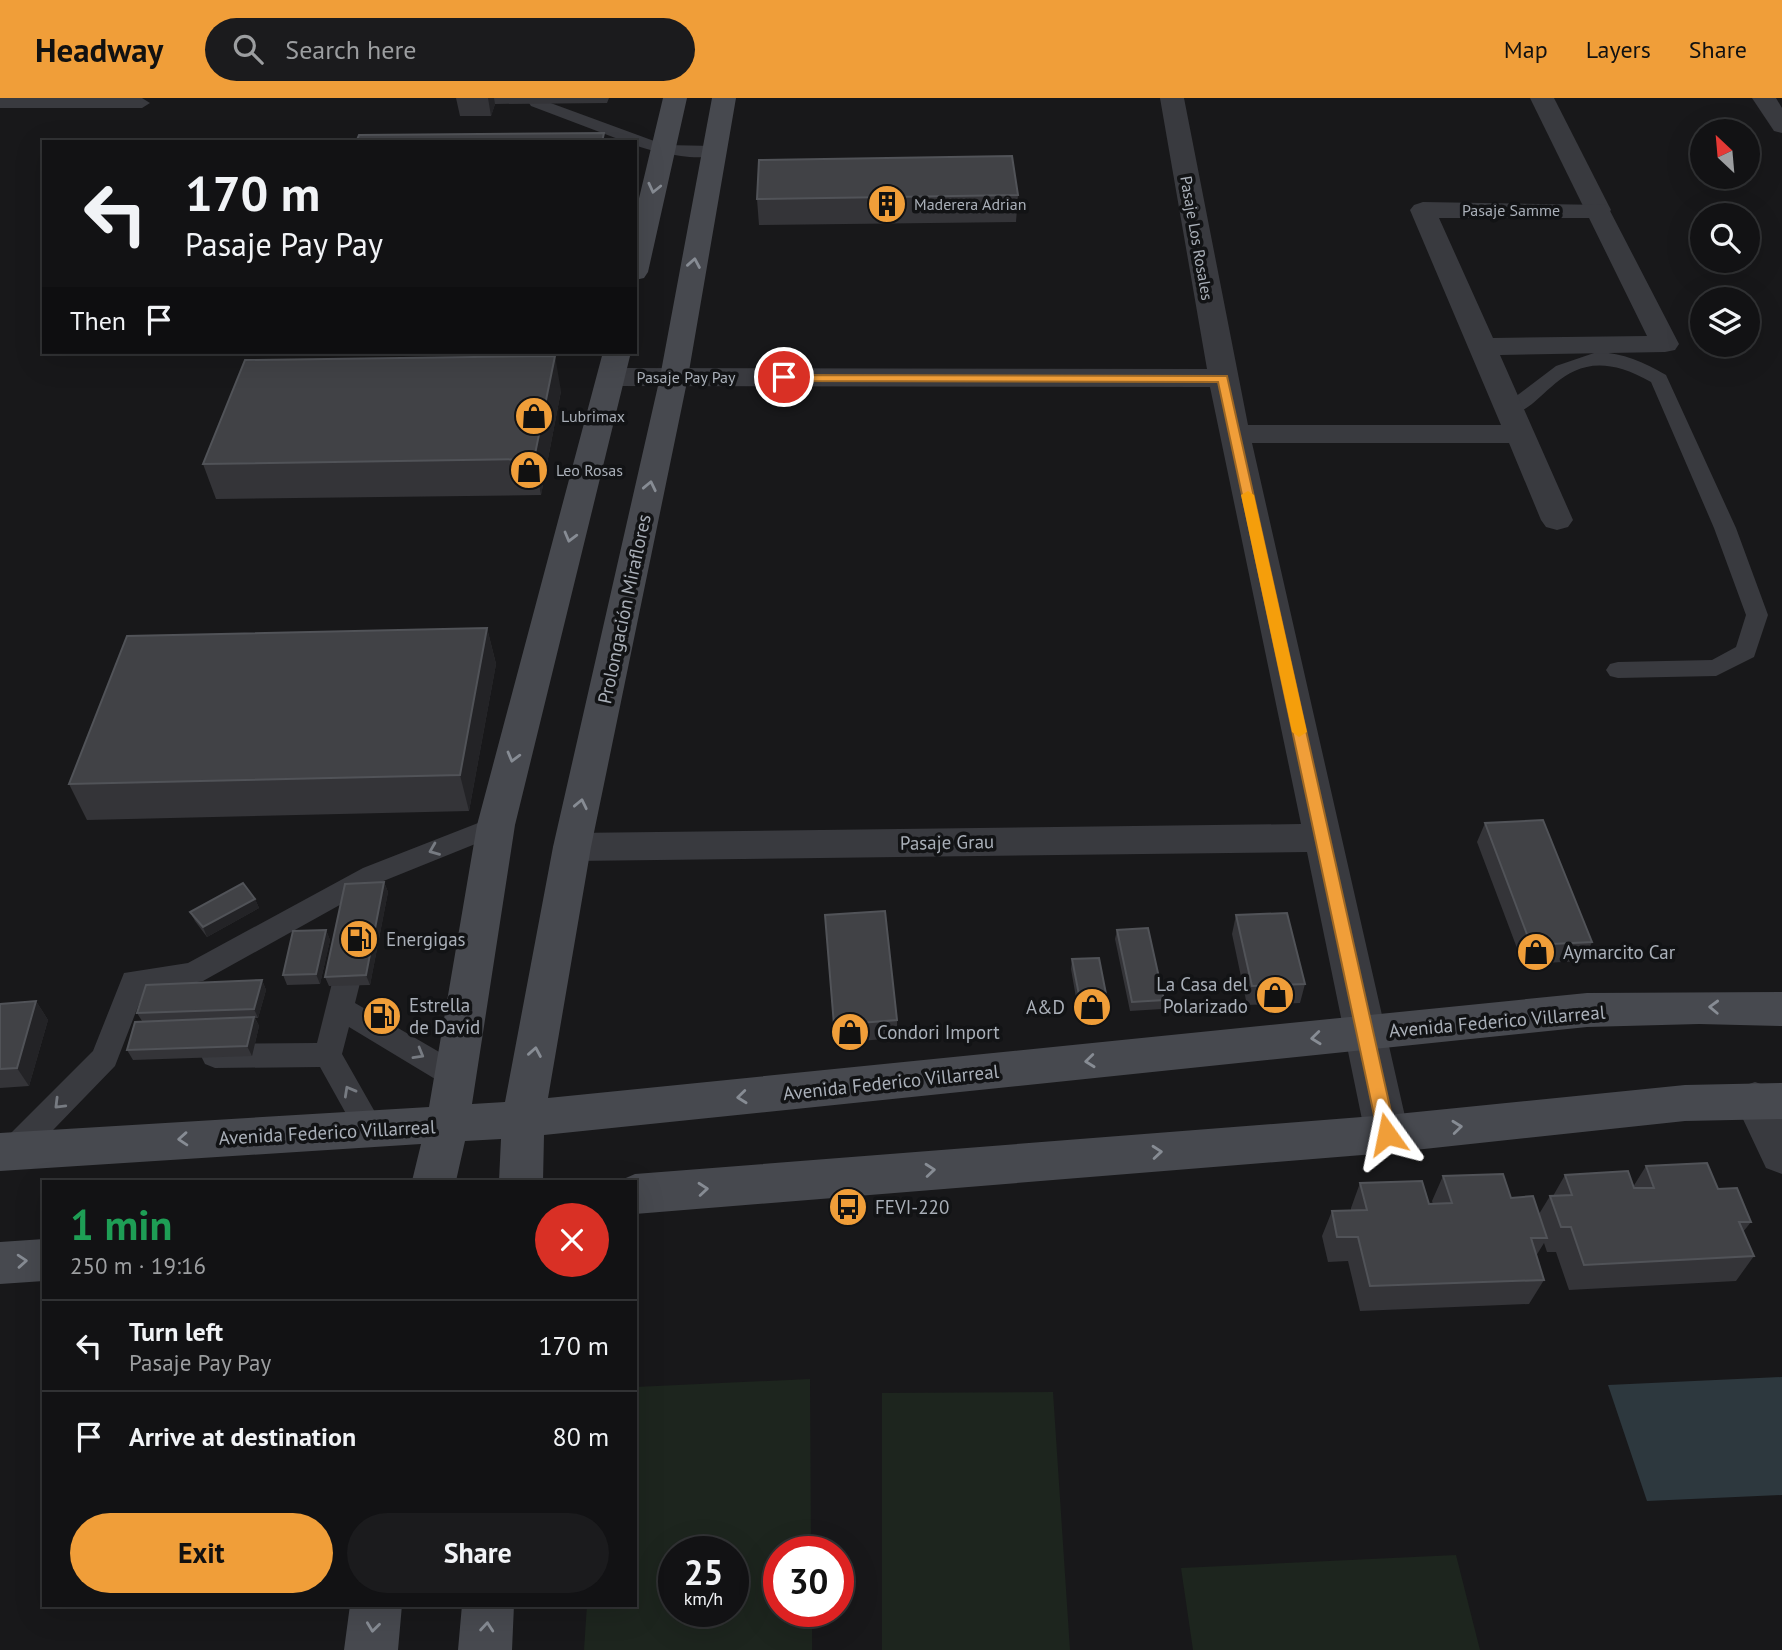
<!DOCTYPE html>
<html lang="en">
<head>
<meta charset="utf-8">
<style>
	:root { --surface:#121214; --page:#1b1b1d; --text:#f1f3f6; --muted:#9c9ea0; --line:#313234; --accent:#f09e39 }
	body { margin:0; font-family:"PT Sans",sans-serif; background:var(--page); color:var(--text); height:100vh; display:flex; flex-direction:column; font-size:26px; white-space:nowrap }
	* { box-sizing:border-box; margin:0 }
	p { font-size:23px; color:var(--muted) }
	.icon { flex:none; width:38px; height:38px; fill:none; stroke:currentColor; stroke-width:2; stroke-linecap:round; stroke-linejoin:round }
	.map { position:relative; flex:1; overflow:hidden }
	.side { position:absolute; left:42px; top:1082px; width:595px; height:427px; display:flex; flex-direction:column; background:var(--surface); border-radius:0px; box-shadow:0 7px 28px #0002,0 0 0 2px var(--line) }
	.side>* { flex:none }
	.hud { position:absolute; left:42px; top:42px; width:595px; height:214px; border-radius:0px; box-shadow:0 7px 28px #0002,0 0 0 2px var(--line); background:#121214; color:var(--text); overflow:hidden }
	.needle { width:46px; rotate:334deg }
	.tools { position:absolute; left:1690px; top:21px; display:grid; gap:14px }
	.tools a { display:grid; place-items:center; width:70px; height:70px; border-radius:50%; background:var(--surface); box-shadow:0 7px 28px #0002,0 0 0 2px var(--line); font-size:35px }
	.speed { position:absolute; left:658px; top:1438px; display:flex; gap:14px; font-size:35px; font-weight:700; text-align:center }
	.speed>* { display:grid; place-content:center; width:91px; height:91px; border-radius:50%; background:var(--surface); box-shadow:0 7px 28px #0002,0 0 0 2px var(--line); line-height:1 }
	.speed small { font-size:18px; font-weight:400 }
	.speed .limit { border:10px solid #d22; background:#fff; color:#111 }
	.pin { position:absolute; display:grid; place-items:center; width:60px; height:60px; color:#fff; margin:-30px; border:4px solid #fff; border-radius:50%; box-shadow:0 2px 7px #0007 }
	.me { position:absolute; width:77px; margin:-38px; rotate:348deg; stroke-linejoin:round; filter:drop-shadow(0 0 5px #0008) }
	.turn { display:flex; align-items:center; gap:24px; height:147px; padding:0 28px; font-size:32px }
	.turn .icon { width:91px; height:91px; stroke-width:2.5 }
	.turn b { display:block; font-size:49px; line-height:60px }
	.then { display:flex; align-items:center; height:66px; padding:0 28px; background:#0003; gap:14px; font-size:26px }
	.round { display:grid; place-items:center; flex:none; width:74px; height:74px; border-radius:37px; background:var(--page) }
	.head { display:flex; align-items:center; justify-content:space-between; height:119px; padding:0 28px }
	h1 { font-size:42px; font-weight:600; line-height:52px; color:#1e9e55 }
	.button { display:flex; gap:14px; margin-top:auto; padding:14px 28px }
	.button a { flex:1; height:80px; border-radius:42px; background:var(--accent); color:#111; font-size:28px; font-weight:600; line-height:80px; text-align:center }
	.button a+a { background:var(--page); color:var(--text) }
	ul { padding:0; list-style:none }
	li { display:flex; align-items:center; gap:21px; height:91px; padding:0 28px; border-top:2px solid var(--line) }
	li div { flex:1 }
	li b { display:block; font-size:26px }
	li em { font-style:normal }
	header { display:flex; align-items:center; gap:42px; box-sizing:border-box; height:98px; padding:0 35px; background:var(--accent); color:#111 }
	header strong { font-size:33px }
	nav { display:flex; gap:38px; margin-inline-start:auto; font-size:24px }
	.search { width:490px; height:63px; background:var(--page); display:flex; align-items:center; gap:18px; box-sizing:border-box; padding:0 24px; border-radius:38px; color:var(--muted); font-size:26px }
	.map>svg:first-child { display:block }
</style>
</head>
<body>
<header>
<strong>Headway</strong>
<div class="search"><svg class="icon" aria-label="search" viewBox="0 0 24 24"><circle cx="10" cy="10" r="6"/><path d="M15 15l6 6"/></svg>Search here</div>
<nav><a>Map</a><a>Layers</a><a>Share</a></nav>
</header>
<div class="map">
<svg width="1782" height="1552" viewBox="0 0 1782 1552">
	<rect width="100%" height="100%" fill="#18181a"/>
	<path fill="#1d251e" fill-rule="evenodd" d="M810,1281l1,173h-32v60h33v38h-228l3,-45h48v-218zM674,1454h59v60h-59z
		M1053,1294l17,258h-188v-257z
		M1456,1457l24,95h-287l-12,-82z"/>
	<path fill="#2d383e" d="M1782,1279v118l-135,6 -39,-116z"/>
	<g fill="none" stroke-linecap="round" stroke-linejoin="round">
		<path fill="#393a3f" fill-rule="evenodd" d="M0,0h142l8,5 -8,5h-142z
			M537,0l128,47 49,1 8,5c-14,14 -69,1 -87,-6v-3h-9l-95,-36 -2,-3z
			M1597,254c27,1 46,10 69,23l70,153 32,87 -14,42 -38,19 -98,2 -8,-2 -4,-6 4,-6 8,-2 94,-2 24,-13 10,-32 -32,-87 -63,-146c-93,-54 -106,42 -149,31l-3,-4 57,-43z
			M496,718l9,2 4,7 -4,7 -124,50 -178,99 -59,10 -29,75 -91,94 -11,4 -11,-4v-18l91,-91 31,-78 64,-10 175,-95z
			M354,842l10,3 4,8 -13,52 110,64 4,9 -4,9 -10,3 -10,-3 -96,-58 -7,27 42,74 -5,9 -10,4 -10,-4 -39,-70 -105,1 -10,-4 -4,-8 4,-8 10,-4 102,-1 23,-92 4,-8z"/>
		<path fill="#393a3f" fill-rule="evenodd" d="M1530,0h24l57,112 -4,5h-18l-4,-5z"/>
		<path fill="#393a3f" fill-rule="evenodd" d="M1160,0h24l64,327h253l-91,-215 4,-5 9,-3 184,3 72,139 -4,6 -10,2 -165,3 73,165 -5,7 -11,3 -11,-3 -5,-7 -32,-77h-257l157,691 -7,13 -15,6 -15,-6 -7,-13 -58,-282 -735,9 -13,-4 -6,-10 6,-10 13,-4 729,-9 -91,-437 -599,-1 -10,-3 -4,-6 4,-6 10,-3 596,1zM1439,120h150l58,118 -154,2z
			M1752,0h24l6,10v25l-8,-2z
			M1755,984l15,5 12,24v63l-16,-6 -32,-68 6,-13z"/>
		<path fill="#47494f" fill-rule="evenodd" d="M663,0h24l-39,174 -4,6 -9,2v-65z
			M712,0h24l-48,279 -97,470 -43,251 1039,-105 195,-1v34l-83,-2 -112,3 -1043,108 -1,46h-44l2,-42 -36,2 -9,40h-44l9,-37 -421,27v-38l429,-26 48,-282 126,-473h28l-116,473 -43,279 33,-2 48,-255 107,-470z
			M1782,985v36l-97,2 -298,32 -752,61v-33h-16l16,-7 752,-59 298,-30z
			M44,1141v42l-44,3v-42z
			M350,1507h52l-4,45h-54z
			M462,1507h52l-2,45h-54z"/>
	</g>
	<path fill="#343438" d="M456,0h153l-2,5 -112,1 -4,12h-31z
		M1018,97l-2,27 -257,3 -2,-26z
		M561,293l-20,104 -325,4 -13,-35z
		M487,530l9,36 -27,147 -382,9 -18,-36z
		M1485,725l107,119 -9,19 -60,3 -46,-122z
		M384,784l4,10 -18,93 -41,1 -4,-9z
		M255,801l4,9 -52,29 -12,-16 -5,-9z
		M825,817l72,105v18l-62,5z
		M1236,817l69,69 -5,19 -53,2 -15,-71z
		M326,832l4,10 -10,44 -33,1 -4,-10z
		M1117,832l47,70 -2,9 -32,2 -15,-72z
		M1072,861l36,45 -2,9 -27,2 -8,-46z
		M262,882l4,10 -8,28h-3l4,8 -7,30 -119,4 -6,-10 15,-29 -5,-8z
		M36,903l12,19 -19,66 -29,2v-84z
		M1646,1068l72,23 33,33 -8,10 11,24 -18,25 -167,9 -13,-38h-9l-3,-9 -8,13 8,24 -15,24 -169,7 -12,-50 -20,1 -6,-26 10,-25 19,-1v-2l9,-25 69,21h4l-1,-3 11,-25 68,22 28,16 11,-18h3l12,-21 68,12z"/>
	<path fill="#232326" d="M488,0h6l1,6 -4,12z
		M555,258l6,35 -20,104 -7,-36z
		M487,530l9,36 -27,147 -9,-36z
		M384,784l4,10 -18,93 -4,-10z
		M255,801l4,9 -52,29 -4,-10z
		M326,832l4,10 -10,44 -4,-10z
		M262,882l4,10 -8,28 -4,-9z
		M36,903l12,19 -19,66 -12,-18z
		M254,919l5,9 -7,30 -5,-10z"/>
	<path fill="#414246" stroke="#515358" stroke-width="2" d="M604,35l-2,9h-246l3,-7z
		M1012,58l6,39 -261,4 2,-39z
		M555,258l-21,103 -331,5 42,-104z
		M487,530l-27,147 -391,9 58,-148z
		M1543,722l49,122 -61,3 -46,-122z
		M384,784l-18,93 -41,2 20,-93z
		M243,785l12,16 -52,28 -13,-15z
		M885,813l12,109 -63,5 -9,-110z
		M1287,815l18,71 -53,2 -16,-71z
		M1148,830l16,72 -32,2 -15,-72z
		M326,832l-10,44 -33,1 10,-44z
		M1099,860l9,46 -27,1 -9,-46z
		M262,882l-8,29 -117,4 9,-28z
		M36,903l-19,67 -17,1v-65z
		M254,919l-7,29 -120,4 8,-28z
		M1707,1065l11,26 19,-1 14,34h-12l15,34 -170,9 -13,-38h-10l-11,-31 22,-1 -7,-20 63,-4 6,17h20l-8,-22z
		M1503,1076l8,24 22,-2 14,42h-16l13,42 -174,6 -12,-49h-21l-5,-26 35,-1 -7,-27 62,-2 7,23 23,-1 -9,-27z"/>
	<defs><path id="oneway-chevron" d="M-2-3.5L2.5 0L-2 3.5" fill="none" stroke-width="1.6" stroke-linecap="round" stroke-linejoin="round" transform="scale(1.75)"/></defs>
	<g stroke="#878c94">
		<use href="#oneway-chevron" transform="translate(654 90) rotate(103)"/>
		<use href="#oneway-chevron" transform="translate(694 165) rotate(-80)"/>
		<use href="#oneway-chevron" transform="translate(650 388) rotate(-78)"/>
		<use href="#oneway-chevron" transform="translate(570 439) rotate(105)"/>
		<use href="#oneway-chevron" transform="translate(513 659) rotate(105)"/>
		<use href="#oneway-chevron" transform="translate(581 706) rotate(-78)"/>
		<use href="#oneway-chevron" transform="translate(1714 909) rotate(-178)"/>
		<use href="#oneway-chevron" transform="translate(1316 940) rotate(174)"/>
		<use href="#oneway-chevron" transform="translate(535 954) rotate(-80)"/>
		<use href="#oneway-chevron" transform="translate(1090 963) rotate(174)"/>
		<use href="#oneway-chevron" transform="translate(742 999) rotate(174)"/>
		<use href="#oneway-chevron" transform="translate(1457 1029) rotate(-6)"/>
		<use href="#oneway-chevron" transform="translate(183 1041) rotate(176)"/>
		<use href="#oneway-chevron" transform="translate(1157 1054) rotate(-5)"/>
		<use href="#oneway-chevron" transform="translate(930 1072) rotate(-5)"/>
		<use href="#oneway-chevron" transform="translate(703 1091) rotate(-5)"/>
		<use href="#oneway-chevron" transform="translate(22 1163) rotate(-4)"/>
		<use href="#oneway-chevron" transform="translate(373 1529) rotate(97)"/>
		<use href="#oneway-chevron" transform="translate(487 1529) rotate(-85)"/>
	</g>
	<g stroke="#777b82">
		<use href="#oneway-chevron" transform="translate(434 752) rotate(158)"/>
		<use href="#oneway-chevron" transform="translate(419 956) rotate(30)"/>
		<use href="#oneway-chevron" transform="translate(349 993) rotate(-119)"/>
		<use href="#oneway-chevron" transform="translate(59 1006) rotate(135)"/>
	</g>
	<path fill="#f09e39" stroke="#9c6725" stroke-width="2" d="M780,277l447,1 169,758 -3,5h-13l-2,-5 -160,-752 -434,-1 -6,-4z"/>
	<path fill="#f59e0b" d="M1248,393l6,4 53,237 -8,5 -7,-5 -51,-237z"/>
	<defs>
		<symbol id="building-disc" viewBox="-11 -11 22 22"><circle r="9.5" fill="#f09e39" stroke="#121315"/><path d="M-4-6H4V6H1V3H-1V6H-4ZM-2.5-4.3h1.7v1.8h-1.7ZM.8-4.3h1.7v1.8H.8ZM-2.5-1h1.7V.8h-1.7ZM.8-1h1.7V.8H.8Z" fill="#111"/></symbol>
		<symbol id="shop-disc" viewBox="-11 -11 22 22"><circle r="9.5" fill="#f09e39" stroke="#121315"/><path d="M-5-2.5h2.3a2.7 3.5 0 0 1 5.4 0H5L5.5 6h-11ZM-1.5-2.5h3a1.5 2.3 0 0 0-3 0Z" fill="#111"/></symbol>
		<symbol id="fuel-disc" viewBox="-11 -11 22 22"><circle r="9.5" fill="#f09e39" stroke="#121315"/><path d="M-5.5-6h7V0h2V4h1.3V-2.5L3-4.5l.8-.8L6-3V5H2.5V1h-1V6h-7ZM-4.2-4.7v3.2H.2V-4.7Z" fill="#111"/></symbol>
		<symbol id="bus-disc" viewBox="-11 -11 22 22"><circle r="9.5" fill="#f09e39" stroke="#121315"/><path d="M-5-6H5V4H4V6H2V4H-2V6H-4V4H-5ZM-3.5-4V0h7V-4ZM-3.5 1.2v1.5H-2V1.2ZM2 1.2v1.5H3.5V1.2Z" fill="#111"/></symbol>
	</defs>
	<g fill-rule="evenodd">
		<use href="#building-disc" x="865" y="84" width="44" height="44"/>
		<use href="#shop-disc" x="512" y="296" width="44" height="44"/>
		<use href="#shop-disc" x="507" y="350" width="44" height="44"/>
		<use href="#fuel-disc" x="337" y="819" width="44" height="44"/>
		<use href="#shop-disc" x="1514" y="832" width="44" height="44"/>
		<use href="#shop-disc" x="1253" y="875" width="44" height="44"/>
		<use href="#shop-disc" x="1070" y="887" width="44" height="44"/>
		<use href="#fuel-disc" x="360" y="896" width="44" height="44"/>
		<use href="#shop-disc" x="828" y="912" width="44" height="44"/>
		<use href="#bus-disc" x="826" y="1087" width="44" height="44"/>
	</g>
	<g text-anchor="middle" stroke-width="7" stroke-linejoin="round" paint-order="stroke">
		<g font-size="16" fill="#aab0b9" stroke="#121315" text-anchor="start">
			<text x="914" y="112">Maderera Adrian</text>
			<text x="561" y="324">Lubrimax</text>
			<text x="556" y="378">Leo Rosas</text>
		</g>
		<g font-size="16" fill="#aab0b9" stroke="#121315">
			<text x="1511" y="118">Pasaje Samme</text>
			<text transform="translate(1197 140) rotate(80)" y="6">Pasaje Los Rosales</text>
			<text x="686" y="285">Pasaje Pay Pay</text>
		</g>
		<g font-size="19" fill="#aab0b9" stroke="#121315">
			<text transform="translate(624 511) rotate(-78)" y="7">Prolongación Miraflores</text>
			<text transform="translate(947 744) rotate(-1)" y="7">Pasaje Grau</text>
			<text transform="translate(1497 923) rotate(-5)" y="7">Avenida Federico Villarreal</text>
			<text transform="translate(891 984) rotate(-6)" y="7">Avenida Federico Villarreal</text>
			<text transform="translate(327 1034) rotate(-3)" y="7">Avenida Federico Villarreal</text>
		</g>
		<g font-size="19" fill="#aab0b9" stroke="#121315" text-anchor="start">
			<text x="386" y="848">Energigas</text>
			<text x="1563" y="861">Aymarcito Car</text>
			<text x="1248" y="893" text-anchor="end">La Casa del<tspan x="1248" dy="22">Polarizado</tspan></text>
			<text x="409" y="914">Estrella<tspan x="409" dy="22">de David</tspan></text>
			<text x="1065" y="916" text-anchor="end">A&amp;D</text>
			<text x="877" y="941">Condori Import</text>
			<text x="875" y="1116">FEVI-220</text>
		</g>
	</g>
</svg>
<div class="tools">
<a><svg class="needle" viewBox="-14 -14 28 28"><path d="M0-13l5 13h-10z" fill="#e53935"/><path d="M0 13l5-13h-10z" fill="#9c9ea0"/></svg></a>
<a><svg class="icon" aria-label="search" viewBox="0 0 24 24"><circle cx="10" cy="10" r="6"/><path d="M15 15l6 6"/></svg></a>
<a><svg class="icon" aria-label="layers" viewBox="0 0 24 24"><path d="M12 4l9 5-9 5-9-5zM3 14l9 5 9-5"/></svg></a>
</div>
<div class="speed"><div>25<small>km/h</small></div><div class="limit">30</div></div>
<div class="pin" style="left:784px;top:279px;background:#d93025"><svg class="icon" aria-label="arrive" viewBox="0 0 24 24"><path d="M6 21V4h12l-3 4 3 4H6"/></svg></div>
<svg class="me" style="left:1387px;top:1036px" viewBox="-20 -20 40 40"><path d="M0-17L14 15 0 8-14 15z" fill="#f09e39" stroke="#fff" stroke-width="4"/></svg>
<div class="hud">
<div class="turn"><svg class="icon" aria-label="left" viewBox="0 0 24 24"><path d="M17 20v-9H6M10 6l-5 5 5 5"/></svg><div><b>170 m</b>Pasaje Pay Pay</div></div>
<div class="then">Then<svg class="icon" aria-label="arrive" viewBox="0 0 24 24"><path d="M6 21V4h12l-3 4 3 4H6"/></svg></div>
</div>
<section class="side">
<div class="head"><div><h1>1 min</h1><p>250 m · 19:16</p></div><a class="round" style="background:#d93025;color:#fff"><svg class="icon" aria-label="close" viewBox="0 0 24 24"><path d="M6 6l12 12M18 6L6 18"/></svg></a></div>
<ul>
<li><svg class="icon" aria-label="left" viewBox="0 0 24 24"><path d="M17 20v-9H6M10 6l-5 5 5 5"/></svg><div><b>Turn left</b><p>Pasaje Pay Pay</p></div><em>170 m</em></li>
<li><svg class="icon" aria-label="arrive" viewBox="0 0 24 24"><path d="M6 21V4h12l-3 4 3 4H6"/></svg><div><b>Arrive at destination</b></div><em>80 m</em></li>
</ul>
<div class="button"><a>Exit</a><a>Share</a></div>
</section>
</div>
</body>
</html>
